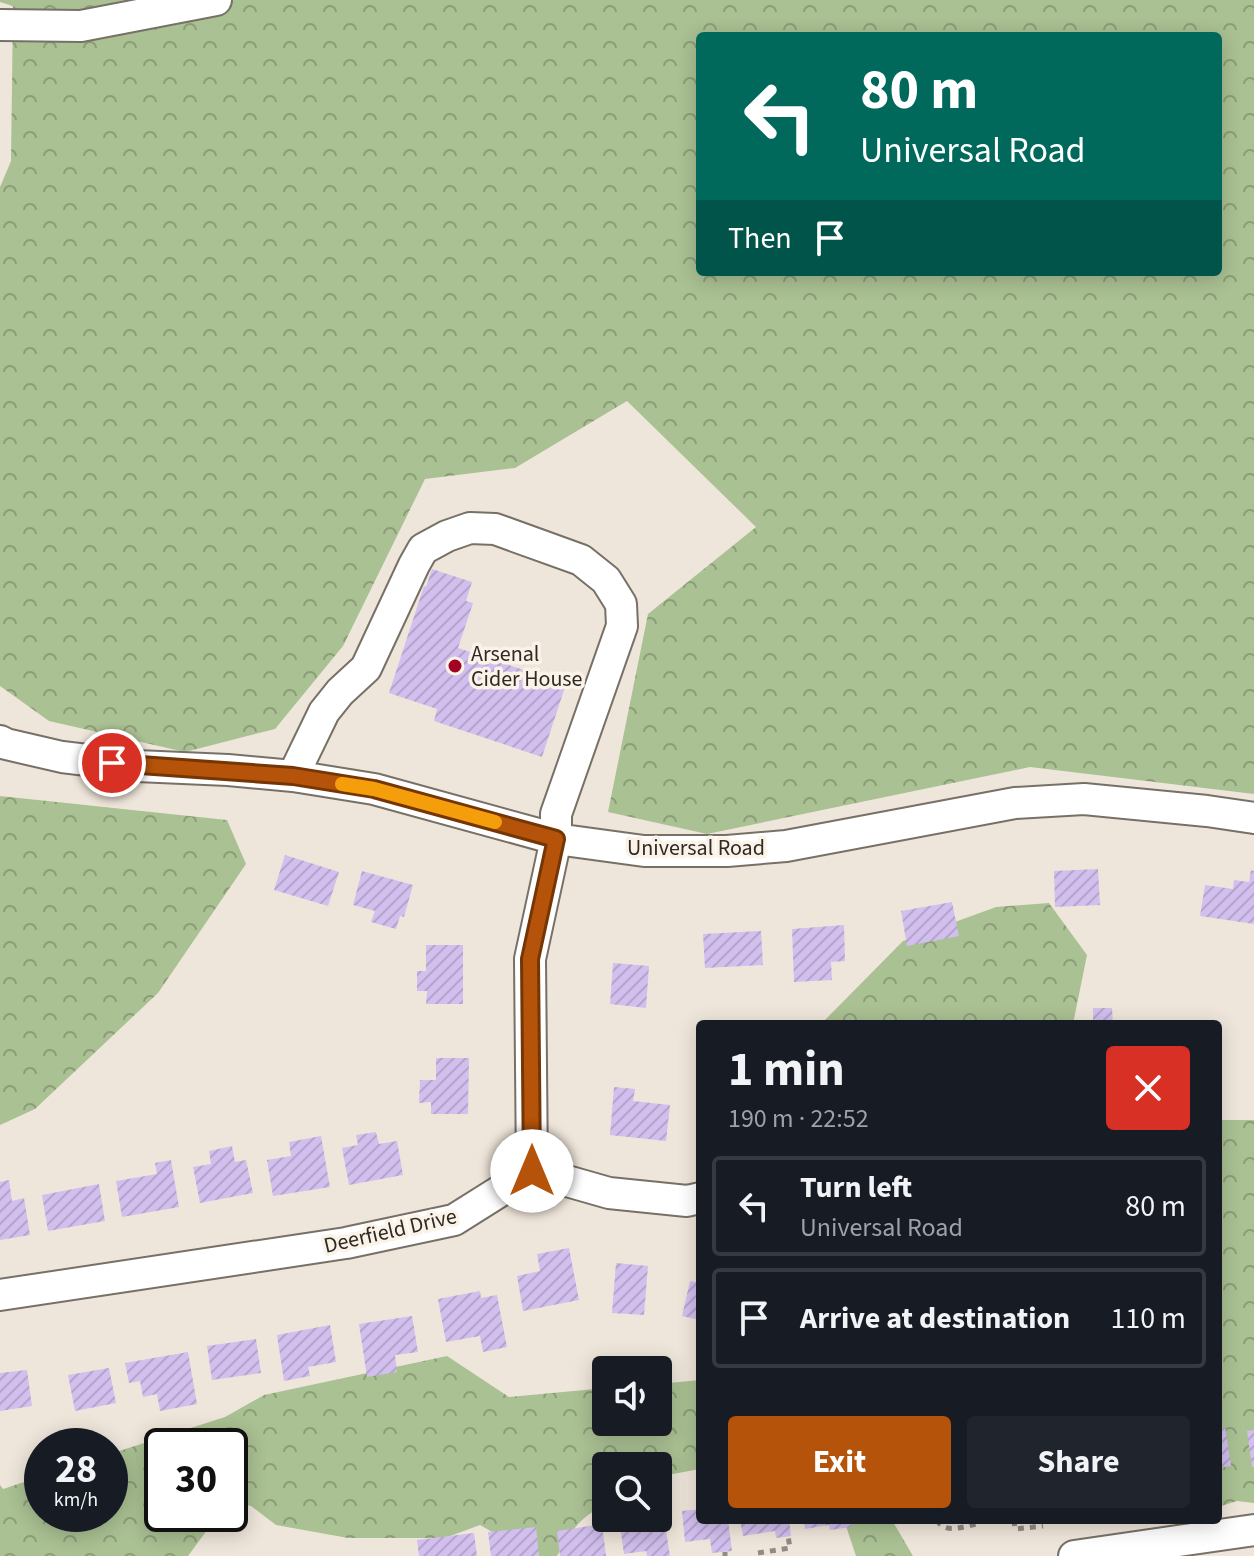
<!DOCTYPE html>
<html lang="en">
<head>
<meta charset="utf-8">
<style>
	:root { --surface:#171b24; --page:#20242c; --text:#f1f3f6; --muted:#9ea1a6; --line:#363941; --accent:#b45309 }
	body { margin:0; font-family:"Source Sans 3",sans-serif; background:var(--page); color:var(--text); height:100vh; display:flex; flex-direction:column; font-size:30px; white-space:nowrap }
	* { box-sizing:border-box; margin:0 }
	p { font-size:26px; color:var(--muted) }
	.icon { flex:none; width:44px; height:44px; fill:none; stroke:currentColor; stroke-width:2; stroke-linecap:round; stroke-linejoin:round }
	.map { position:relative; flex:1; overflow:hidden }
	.side { position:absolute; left:696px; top:1020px; width:526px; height:504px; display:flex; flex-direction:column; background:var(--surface); border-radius:8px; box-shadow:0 4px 20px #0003 }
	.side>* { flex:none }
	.top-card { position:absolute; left:696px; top:32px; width:526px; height:244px; border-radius:8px; box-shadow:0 4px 20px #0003; background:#00695c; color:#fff; overflow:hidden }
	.tools { position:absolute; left:592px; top:1356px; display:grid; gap:16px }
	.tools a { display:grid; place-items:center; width:80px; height:80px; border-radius:8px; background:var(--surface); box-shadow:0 4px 20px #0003; font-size:40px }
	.speed { position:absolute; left:24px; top:1428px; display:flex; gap:16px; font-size:40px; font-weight:700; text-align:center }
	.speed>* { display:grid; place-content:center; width:104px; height:104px; border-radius:50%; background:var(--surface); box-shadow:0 4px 20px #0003; line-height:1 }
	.speed small { font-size:20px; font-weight:400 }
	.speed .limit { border:4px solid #111; border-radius:12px; background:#fff; color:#111 }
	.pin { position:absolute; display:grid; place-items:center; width:68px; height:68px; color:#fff; margin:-34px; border:4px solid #fff; border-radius:50%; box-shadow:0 2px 8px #0007 }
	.me { position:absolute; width:88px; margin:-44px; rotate:0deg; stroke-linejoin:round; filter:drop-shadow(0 0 6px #0008) }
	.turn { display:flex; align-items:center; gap:28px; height:168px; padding:0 32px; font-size:36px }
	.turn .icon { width:104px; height:104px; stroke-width:2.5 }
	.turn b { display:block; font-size:56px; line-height:68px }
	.then { display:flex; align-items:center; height:76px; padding:0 32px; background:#0003; gap:16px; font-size:30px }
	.round { display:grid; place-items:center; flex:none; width:84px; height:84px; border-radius:8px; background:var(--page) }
	.head { display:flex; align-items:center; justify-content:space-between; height:136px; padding:0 32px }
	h1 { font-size:48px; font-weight:700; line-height:60px }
	.cta { display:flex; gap:16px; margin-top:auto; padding:16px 32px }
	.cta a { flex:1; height:92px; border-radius:8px; background:var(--accent); color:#fff; font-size:32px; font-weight:700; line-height:92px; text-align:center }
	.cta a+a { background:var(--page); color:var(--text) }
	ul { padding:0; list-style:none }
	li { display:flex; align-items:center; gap:24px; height:100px; margin:0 16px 12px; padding:0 16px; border:4px solid var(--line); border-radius:8px }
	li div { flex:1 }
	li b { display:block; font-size:30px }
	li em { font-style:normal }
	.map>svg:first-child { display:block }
</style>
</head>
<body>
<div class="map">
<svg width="1254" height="1556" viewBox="0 0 1254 1556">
	<defs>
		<pattern id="forest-crowns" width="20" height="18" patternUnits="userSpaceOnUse" patternTransform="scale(2)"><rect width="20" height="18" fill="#aac193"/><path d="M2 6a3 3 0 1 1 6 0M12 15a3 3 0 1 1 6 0" fill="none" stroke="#8b9d78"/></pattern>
		<pattern id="building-hatch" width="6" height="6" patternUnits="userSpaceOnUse" patternTransform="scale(2)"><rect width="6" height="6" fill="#d2bfee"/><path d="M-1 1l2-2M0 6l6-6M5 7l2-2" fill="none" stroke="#b5a4cc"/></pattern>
	</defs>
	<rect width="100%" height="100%" fill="#efe6db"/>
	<path fill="url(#forest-crowns)" fill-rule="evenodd" d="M0,0h1254v794l-224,-27 -323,67 -99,-22 40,-198 108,-87 -129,-126 -112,67 -90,11 -82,167 -68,83 -90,23 -136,-31 -49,-35v-499l11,-26 2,-155 -13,-4zM700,36h518v236h-518z
		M0,796l227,24 19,44 -88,129 -123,116 -35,16z
		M1049,903l38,52 -14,69h-252l82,-83 93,-34z
		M1218,1120h36v315l-5,7 5,9v52l-17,-2 -19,6z
		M447,1356l62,41 97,-9v34h52v-38l42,-4v89l-38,7 -4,27v-37h-52v44l-5,-3c-23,12 -32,27 -44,49h-32l-1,-6 -44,-25 -35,13h-97l-72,-13 -25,-19 -17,-3 -4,2v-59h-68v68h57l-31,42h-188v-71l3,4 39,-13v38h68v-60l115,-37 39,-22z
		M844,1520h48l21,36h-57z"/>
	<path fill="url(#building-hatch)" d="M432,569l40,13 -6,19 7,2 -15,45 108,36 -24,73 -108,-36 3,-12 -48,-16 35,-107 2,1z
		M285,855l54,17 -11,34 -54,-16z
		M1098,869l2,36 -45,2 -1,-36z
		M1251,870l3,1v53l-54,-8 5,-31 28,4 1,-9 15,2z
		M362,871l51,14 -9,32 -4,-1 -4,13 -25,-7 4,-11 -22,-6z
		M952,902l7,34 -52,10 -6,-35z
		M844,925l1,36 -14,1 1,18 -38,2 -2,-53z
		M761,931l2,34 -58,3 -2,-34z
		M426,945h37v59h-37l1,-13h-10v-20h9z
		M613,963l36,3 -3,42 -36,-4z
		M1093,1008h19l1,16h-20z
		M436,1058h33l-1,56h-37v-12l-12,1 1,-23h16z
		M614,1087l21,2 -2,12 37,4 -4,36 -56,-6z
		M376,1132l3,12 18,-3 6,34 -54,10 -7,-37 16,-3 -2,-10z
		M321,1136l9,51 -57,9 -6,-36 24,-4 -2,-14z
		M232,1146l3,16 11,-2 7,33 -53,10 -7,-36 18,-3 -2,-13z
		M171,1160l8,47 -57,10 -6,-36 41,-7 -2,-11z
		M9,1180l3,21 12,-3 6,37 -30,5v-58z
		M99,1184l6,37 -57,10 -6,-36z
		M569,1248l10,52 -56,11 -6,-35 23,-5 -3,-17z
		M616,1263l32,3 -4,49 -32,-2z
		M690,1281l10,2v37l-18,-4z
		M480,1291l1,7 16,-3 10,52 -24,5 -3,-16 -34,6 -8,-43z
		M412,1316l6,36 -23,3 2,17 -30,5 -8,-53z
		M330,1325l6,37 -28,5 2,9 -26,5 -7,-46z
		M256,1339l5,34 -49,7 -5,-34z
		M188,1352l9,52 -37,7 -3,-17 -14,3 -3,-16 -11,2 -4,-20z
		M109,1368l7,35 -41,8 -7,-36z
		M27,1370l5,36 -32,5v-38z
		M1225,1427l6,39 -13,2v-40z
		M1254,1430v37h-2l-5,-36z
		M700,1509v11h28l4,31 -20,2 -2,-14 -25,3 -3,-31z
		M663,1512l7,44h-23l-1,-5 -22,3 -5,-35 39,-1v-5z
		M740,1520h49l2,16 -15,2 -1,-7 -32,5z
		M804,1520h46l1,7 -21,3 -1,-5 -24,4z
		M602,1524l4,32h-46l-3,-25z
		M536,1527l3,29h-48l-3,-24z
		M474,1533l3,23h-58l-2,-16z"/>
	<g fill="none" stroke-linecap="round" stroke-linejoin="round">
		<defs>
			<path id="minor" d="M0,25l81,1 135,-26
				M0,741l6,3 56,13 75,9 91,4 65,6 81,13 182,50 88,12h83l59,-5 229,-43 69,-4 123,12 47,7
				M293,776l31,-64 16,-20 26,-24 48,-103 9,-16 24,-13 23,-8 25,1 86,31 25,20 15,24 1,22 -66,188v25l-26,120 2,212
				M532,1171l77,22 78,8 13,-3
				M0,1295l346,-52 108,-23 78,-49
				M1074,1556l180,-26"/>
		</defs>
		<use href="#minor" stroke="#777066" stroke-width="34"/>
		<path stroke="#928b84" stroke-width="5" stroke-dasharray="6 6" stroke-linecap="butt" d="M937,1520c8,15 27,6 41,4
			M1014,1520l1,9 28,-3
			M725,1552v4
			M758,1553l32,-5 -2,-12"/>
		<use href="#minor" stroke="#fff" stroke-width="30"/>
	</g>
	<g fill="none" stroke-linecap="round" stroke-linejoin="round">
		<defs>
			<path id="route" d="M112,763l181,13 81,13 182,50 -26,120 2,212"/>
		</defs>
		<use href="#route" stroke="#753606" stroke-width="20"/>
		<use href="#route" stroke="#b45309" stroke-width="14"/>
		<path stroke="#f59e0b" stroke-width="14" d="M342,784l32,5 121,33"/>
	</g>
	<circle fill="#a20324" stroke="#fcf3e8" stroke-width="3" cx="455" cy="666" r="8"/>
	<g text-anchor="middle" stroke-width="7" stroke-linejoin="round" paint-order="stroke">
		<g font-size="22" fill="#2e2a26" stroke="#fcf3e8" text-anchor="start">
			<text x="471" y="661">Arsenal<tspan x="471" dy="25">Cider House</tspan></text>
		</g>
		<g font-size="22" fill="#2e2a26" stroke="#fcf3e8">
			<text x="696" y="855">Universal Road</text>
			<text transform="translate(390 1230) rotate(-13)" y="8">Deerfield Drive</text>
		</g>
	</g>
</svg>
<div class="tools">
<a><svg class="icon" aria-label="sound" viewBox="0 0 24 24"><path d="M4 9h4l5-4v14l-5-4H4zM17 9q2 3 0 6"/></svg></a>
<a><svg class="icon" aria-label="search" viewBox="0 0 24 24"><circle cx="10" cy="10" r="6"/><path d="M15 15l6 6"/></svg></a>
</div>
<div class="speed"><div>28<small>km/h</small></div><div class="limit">30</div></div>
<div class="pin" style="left:112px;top:763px;background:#d93025"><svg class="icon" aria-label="arrive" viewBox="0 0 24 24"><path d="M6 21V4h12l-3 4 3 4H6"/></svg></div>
<svg class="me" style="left:532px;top:1171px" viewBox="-20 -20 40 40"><circle r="19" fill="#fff"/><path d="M0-13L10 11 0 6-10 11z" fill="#b45309"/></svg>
<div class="top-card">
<div class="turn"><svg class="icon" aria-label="left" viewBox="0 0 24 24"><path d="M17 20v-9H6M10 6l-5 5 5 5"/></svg><div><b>80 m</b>Universal Road</div></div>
<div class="then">Then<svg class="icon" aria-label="arrive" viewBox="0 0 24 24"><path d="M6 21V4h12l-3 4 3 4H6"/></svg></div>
</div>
<section class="side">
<div class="head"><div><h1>1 min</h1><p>190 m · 22:52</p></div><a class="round" style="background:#d93025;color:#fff"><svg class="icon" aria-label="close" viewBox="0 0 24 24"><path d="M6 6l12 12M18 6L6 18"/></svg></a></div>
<ul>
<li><svg class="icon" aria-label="left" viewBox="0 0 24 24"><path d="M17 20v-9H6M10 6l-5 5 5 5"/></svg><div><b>Turn left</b><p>Universal Road</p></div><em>80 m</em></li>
<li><svg class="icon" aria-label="arrive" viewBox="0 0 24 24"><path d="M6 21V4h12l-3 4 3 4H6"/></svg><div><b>Arrive at destination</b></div><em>110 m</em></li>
</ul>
<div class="cta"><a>Exit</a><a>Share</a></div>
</section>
</div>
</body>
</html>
